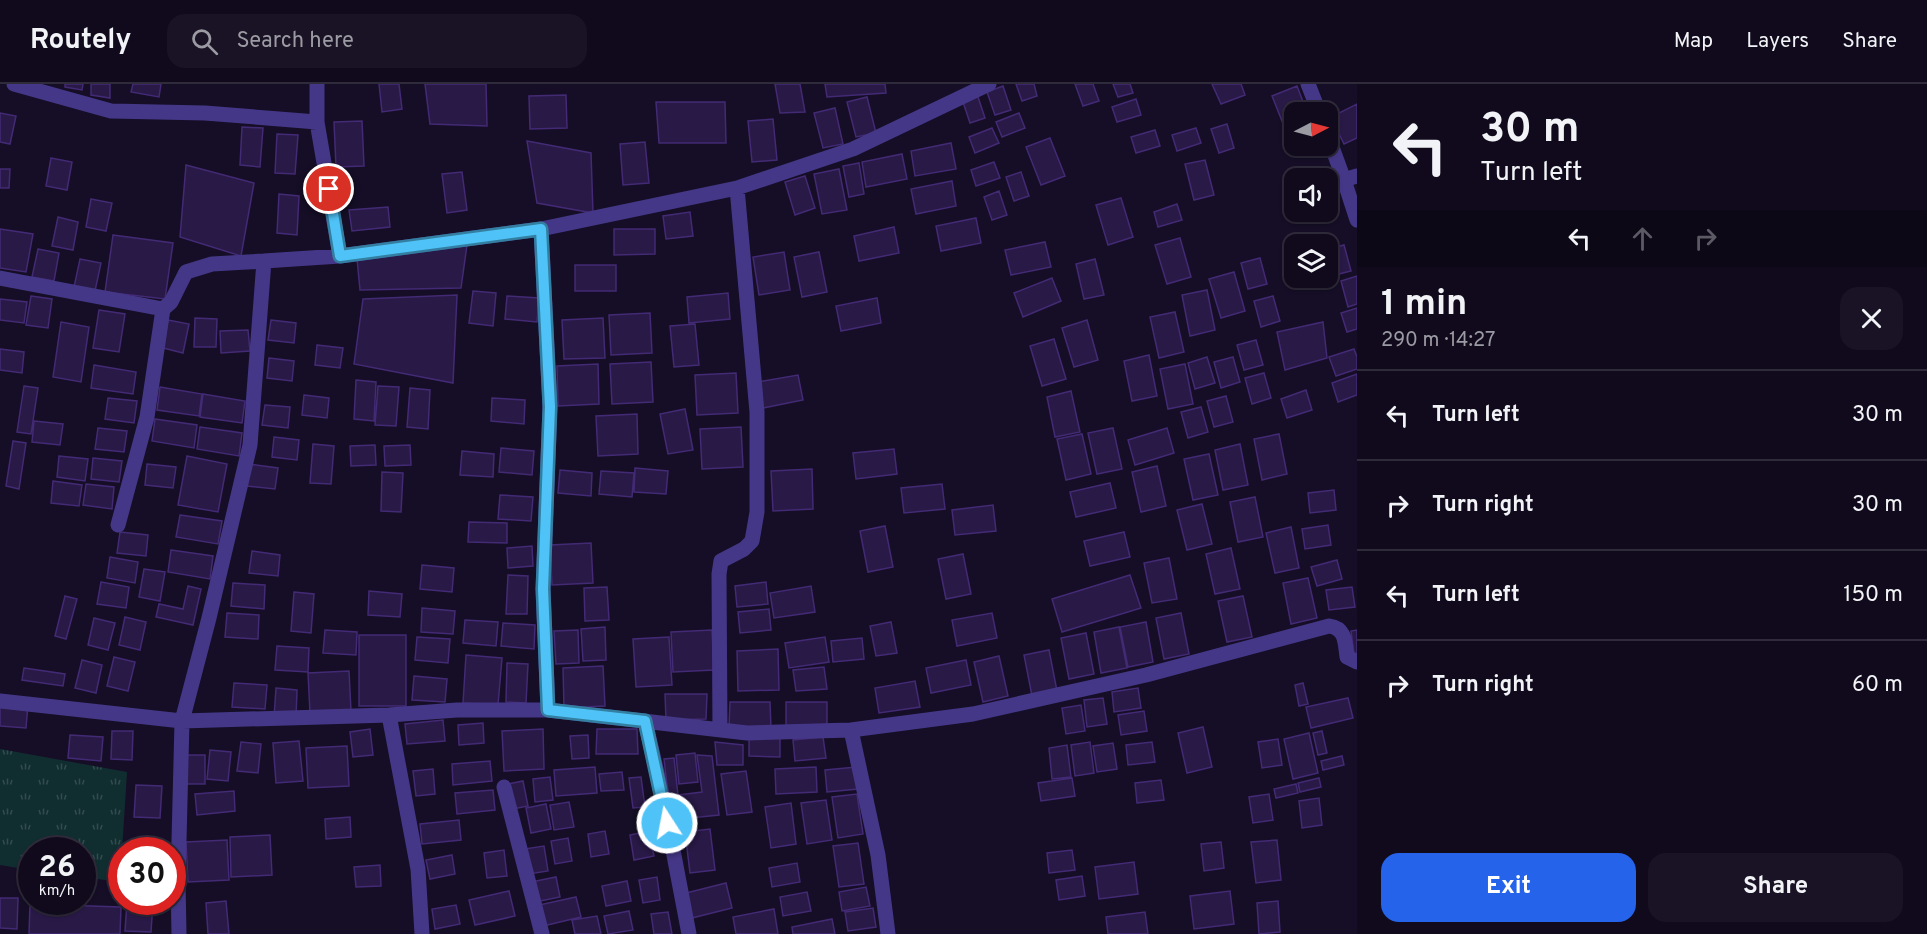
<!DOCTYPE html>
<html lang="en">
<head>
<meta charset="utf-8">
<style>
	:root { --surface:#100a1c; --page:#191325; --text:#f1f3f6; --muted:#9c9aa3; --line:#302b3b; --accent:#2563eb }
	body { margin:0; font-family:Overpass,sans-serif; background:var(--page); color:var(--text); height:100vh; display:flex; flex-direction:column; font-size:22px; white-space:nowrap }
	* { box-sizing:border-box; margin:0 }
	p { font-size:20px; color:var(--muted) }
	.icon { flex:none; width:33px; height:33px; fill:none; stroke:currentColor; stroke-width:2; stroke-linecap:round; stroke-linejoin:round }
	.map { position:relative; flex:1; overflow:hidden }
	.details { display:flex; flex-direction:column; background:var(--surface); width:570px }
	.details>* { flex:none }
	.hud { background:#100a1c; color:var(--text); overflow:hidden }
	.needle { width:39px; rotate:84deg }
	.controls { position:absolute; left:1284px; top:18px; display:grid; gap:12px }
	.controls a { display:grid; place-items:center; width:54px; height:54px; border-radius:12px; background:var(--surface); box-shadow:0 2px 4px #0004,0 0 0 2px var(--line); font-size:30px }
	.speed { position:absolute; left:18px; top:753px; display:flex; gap:12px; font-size:30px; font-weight:700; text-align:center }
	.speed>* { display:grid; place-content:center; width:78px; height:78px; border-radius:50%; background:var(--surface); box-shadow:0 2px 4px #0004,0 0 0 2px var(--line); line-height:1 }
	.speed small { font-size:15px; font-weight:400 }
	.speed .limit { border:9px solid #d22; background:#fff; color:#111 }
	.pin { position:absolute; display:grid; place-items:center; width:51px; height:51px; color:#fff; margin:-26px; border:3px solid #fff; border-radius:50%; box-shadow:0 2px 6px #0007 }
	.me { position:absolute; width:66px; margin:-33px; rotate:349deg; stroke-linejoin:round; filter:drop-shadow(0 0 4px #0008) }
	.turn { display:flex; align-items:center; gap:21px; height:126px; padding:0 24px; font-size:27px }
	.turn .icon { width:78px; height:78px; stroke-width:2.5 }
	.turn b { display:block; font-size:42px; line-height:51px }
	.lanes { display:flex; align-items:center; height:57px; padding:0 24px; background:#0003; justify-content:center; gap:30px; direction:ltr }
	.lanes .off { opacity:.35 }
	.round { display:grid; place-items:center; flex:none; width:63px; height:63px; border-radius:18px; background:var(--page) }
	.overview { display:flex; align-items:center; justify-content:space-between; height:102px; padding:0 24px }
	h1 { font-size:36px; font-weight:700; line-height:45px }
	.action { display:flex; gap:12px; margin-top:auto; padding:12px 24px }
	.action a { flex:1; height:69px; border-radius:18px; background:var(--accent); color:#fff; font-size:24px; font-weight:700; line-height:69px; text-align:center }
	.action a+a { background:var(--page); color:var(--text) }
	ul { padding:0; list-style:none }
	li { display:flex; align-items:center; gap:18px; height:90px; padding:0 24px; border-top:2px solid var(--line) }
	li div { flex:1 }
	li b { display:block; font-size:22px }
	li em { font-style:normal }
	header { display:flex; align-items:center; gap:36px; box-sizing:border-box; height:84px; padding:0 30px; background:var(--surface); border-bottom:2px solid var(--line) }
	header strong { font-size:28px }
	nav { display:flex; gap:33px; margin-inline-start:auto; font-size:21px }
	.search { width:420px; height:54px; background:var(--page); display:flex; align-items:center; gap:15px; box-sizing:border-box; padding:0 21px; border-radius:18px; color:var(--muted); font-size:22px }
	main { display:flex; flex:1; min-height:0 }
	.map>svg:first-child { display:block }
</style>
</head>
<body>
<header>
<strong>Routely</strong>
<div class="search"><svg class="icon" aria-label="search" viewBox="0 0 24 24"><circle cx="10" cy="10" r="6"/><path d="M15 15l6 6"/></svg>Search here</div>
<nav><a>Map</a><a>Layers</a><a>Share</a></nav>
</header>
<main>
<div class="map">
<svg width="1357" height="850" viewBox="0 0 1357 850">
	<defs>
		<pattern id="park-tufts" width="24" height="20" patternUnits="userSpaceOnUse" patternTransform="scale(1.5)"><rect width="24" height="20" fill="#102d30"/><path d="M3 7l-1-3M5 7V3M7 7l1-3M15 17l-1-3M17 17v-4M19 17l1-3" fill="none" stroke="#324b4f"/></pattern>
	</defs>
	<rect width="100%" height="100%" fill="#150e26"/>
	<path fill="url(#park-tufts)" d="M0,665l127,23 -7,110 -37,-5 -1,-27h-50l-1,20 -31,-5z"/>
	<path fill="#291947" stroke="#432a74" stroke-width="1.5" d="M65,0h18l-1,6 -17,-3z
		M91,0h19v14l-19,-3z
		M133,0h28l-2,13 -28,-5z
		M379,0h20l3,25 -20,3z
		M425,0h61l1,42 -57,-2z
		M775,0h25l5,28 -25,1z
		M825,0h60l1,9 -59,4z
		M1016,0h18l3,12 -15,5z
		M1075,0h18l6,17 -16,5z
		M1113,0h17l3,9 -15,4z
		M1212,0h29l4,11 -24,9z
		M1003,2l8,24 -16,5 -8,-23z
		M1297,2l10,26h-13v10l-10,4 -12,-30z
		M977,10l8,24 -15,5 -8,-24z
		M566,11l1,33 -37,1 -1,-33z
		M867,13l9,36 -20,4 -9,-35z
		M1136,15l5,16 -24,7 -5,-15z
		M656,18h69l1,41h-67z
		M1357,20v34l-13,6 -13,-27z
		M835,24l8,36 -20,4 -9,-35z
		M0,29l16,3 -6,28 -10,-2z
		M1019,29l6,15 -23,9 -6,-15z
		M773,35l4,41 -25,2 -4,-41z
		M362,37l2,45 -28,1 -2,-45z
		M1227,40l7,24 -15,5 -8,-24z
		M242,43l21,1 -3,39 -20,-2z
		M992,44l7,15 -24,10 -6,-16z
		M1196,44l5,15 -24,8 -5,-16z
		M1155,46l5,16 -24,7 -5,-16z
		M1294,48v14h13l-13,4 -6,-15z
		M277,50l21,1 -3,39 -20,-1z
		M1050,54l15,38 -24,9 -15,-38z
		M527,57l64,12 2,60 -56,-10z
		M645,58l4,41 -26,2 -3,-41z
		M951,59l5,26 -41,7 -4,-25z
		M902,70l5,25 -41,8 -4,-25z
		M51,74l21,4 -5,28 -21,-4z
		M1205,76l9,35 -20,5 -9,-36z
		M994,78l6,16 -24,8 -5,-16z
		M859,79l5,31 -15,3 -6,-31z
		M186,81l68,18 -13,73 -61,-19z
		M0,85h10l-1,19h-9z
		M839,85l8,41 -25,4 -8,-40z
		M462,88l5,38 -20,3 -5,-39z
		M1021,88l8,24 -15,5 -8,-24z
		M805,92l10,32 -20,7 -10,-33z
		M952,97l4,25 -40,8 -5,-25z
		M999,107l8,24 -15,5 -8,-23z
		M279,110l20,2 -2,39 -20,-2z
		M1121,114l12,39 -25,8 -12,-40z
		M91,115l21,4 -6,28 -20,-4z
		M1177,120l5,16 -24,7 -4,-15z
		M388,123l2,20 -38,4 -3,-21z
		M690,128l3,24 -27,3 -3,-23z
		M58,133l20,5 -5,28 -21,-4z
		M976,134l5,25 -40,8 -5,-25z
		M894,143l5,26 -40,8 -5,-25z
		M0,145l33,5 -7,38 -26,-4z
		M614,145h41v25l-41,1z
		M113,151l60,8 -8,56 -60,-7z
		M1180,154l11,39 -24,7 -12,-39z
		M1045,158l6,25 -40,8 -6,-25z
		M467,161l-6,43 -101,2 -3,-31z
		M1344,161l7,26 -20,5 -3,-14v-13z
		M38,165l21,4 -5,28 -22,-4z
		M784,168l6,38 -31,5 -6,-38z
		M819,168l8,40 -25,5 -8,-40z
		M1294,171v23h17l-19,5 -7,-26z
		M1260,174l7,26 -19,5 -7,-26z
		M80,175l21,4 -6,28 -21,-4z
		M1095,175l9,36 -20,4 -8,-35z
		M575,181h41v26h-41z
		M1234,188l11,39 -24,7 -12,-39z
		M1357,192v28l-9,3 -7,-26z
		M1052,194l9,23 -38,16 -9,-24z
		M1207,206l8,40 -25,6 -8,-41z
		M473,207l23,2 -3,33 -24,-3z
		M728,209l2,26 -41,4 -2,-26z
		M457,211l-4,88 -99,-19 9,-65z
		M31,212l21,3 -4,29 -22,-3z
		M507,212l32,2 -2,24 -32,-3z
		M1273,212l7,25 -19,6 -7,-26z
		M877,214l4,25 -40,8 -5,-25z
		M0,215l27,3 -3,21 -24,-3z
		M1357,224v21l-10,3 -6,-19z
		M99,226l26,4 -6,38 -26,-4z
		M1175,228l9,40 -25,6 -9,-41z
		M650,229l2,40 -41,2 -2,-40z
		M195,234l22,1 -1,28h-22z
		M603,234l2,40 -41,1 -2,-39z
		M168,236l21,4 -6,29 -20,-5z
		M271,236l25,3 -2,20 -26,-3z
		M1087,236l11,40 -24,7 -12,-39z
		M61,238l28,5 -8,55 -28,-5z
		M1323,238l4,36 -42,12 -8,-38z
		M695,240l4,41 -25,2 -4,-41z
		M248,246l2,21 -29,2 -1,-22z
		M1054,255l12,40 -24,7 -12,-40z
		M1256,256l7,25 -19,5 -7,-25z
		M317,261l26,3 -3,20 -25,-3z
		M0,265l24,3 -2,21 -22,-3z
		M1354,265l3,8v12l-21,7 -7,-19z
		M1149,271l8,41 -25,5 -8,-40z
		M1207,273l8,26 -20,6 -7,-26z
		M1233,273l7,25 -19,6 -7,-26z
		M269,274l25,3 -2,20 -25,-3z
		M651,278l2,40 -41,2 -2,-40z
		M598,280l1,40 -41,2 -1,-40z
		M1185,280l8,40 -25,5 -8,-40z
		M94,281l42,7 -3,22 -42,-6z
		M736,289l2,40 -41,2 -2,-40z
		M1264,289l7,25 -19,6 -7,-26z
		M1357,290v21l-19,7 -6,-19z
		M798,291l5,25 -40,8 -6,-26z
		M356,296l20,2 -2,39 -20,-2z
		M24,302l14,2 -7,46 -14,-2z
		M378,302l21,1 -3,39 -21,-1z
		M160,303l42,7 -3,22 -42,-6z
		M410,304l20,2 -2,39 -21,-2z
		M1306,306l6,20 -25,8 -6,-19z
		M1071,307l9,41 -25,5 -8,-40z
		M203,310l42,7 -3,22 -42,-6z
		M304,311l25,3 -2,20 -25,-3z
		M1226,312l7,26 -19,5 -7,-26z
		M108,314l29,3 -3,22 -29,-4z
		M492,314l33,2 -1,24 -33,-3z
		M265,321l25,2 -2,21 -26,-3z
		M1201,323l7,25 -20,6 -7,-26z
		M685,325l8,41 -25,4 -8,-40z
		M637,330l1,40 -40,2 -2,-40z
		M155,335l42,6 -3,23 -42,-7z
		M34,337l29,3 -3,21 -28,-3z
		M200,343l42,6 -3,23 -42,-7z
		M741,343l2,40 -41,2 -2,-40z
		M98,344l29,3 -3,21 -29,-3z
		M1113,344l9,41 -25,5 -9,-41z
		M1167,344l7,25 -39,12 -7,-25z
		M1082,350l9,40 -25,6 -9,-41z
		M1279,350l8,40 -25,6 -8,-41z
		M274,353l25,3 -2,20 -25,-3z
		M13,357l13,2 -7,46 -13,-3z
		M313,360l21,2 -3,38 -21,-1z
		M1240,360l8,41 -25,5 -8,-40z
		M375,361l1,20 -25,1 -1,-20z
		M410,361l1,20 -26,1 -1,-20z
		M501,364l33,3 -2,24 -33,-3z
		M894,365l3,25 -41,5 -3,-26z
		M462,367l32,3 -1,23 -33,-2z
		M1209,370l9,41 -25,5 -9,-41z
		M59,372l29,3 -3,22 -28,-4z
		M187,372l40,8 -9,48 -40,-7z
		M93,374l29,3 -3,21 -28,-3z
		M147,380l29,3 -3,21 -28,-3z
		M249,380l29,4 -3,21 -28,-3z
		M1157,382l9,40 -25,6 -9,-40z
		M635,384l33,3 -2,23 -32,-2z
		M812,385l1,40 -40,2 -2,-40z
		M560,386l32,3 -1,23 -33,-3z
		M601,387l33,2 -2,24 -33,-3z
		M382,388l21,1 -2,39 -20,-1z
		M53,397l29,4 -3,21 -28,-3z
		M1110,399l6,25 -40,9 -6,-25z
		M86,400l28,3 -2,22 -29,-4z
		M942,400l3,25 -41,4 -3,-25z
		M1334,406l2,20 -26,3 -2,-20z
		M500,411l33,2 -2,24 -33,-2z
		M1255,413l8,40 -25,5 -8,-40z
		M1202,420l10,40 -25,6 -10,-40z
		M993,421l3,26 -41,4 -3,-25z
		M180,431l42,6 -4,23 -42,-7z
		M469,438l38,1v20l-39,-1z
		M1328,441l3,20 -26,4 -3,-20z
		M885,442l8,41 -25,5 -8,-41z
		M1291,443l8,41 -24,5 -9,-40z
		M120,448l28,3 -2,21 -29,-3z
		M1124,448l6,25 -40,9 -6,-25z
		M591,459l2,40 -41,2 -2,-40z
		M532,462l1,20 -25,2 -1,-20z
		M1231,464l9,41 -25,5 -9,-40z
		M171,466l42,6 -3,23 -42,-7z
		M252,467l28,4 -2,21 -29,-3z
		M963,470l8,40 -25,5 -8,-40z
		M110,473l28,5 -3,21 -28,-5z
		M1169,474l8,41 -25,4 -8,-40z
		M1337,476l5,19 -25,7 -6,-19z
		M422,481l32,3 -2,24 -32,-3z
		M144,485l21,3 -5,29 -21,-4z
		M508,491l20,1 -1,38h-21z
		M1130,491l11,33 -79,24 -10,-33z
		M1308,494l9,40 -26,6 -8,-41z
		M101,498l28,5 -3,21 -29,-4z
		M766,498l2,22 -31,3 -2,-21z
		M233,499l32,2 -1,24 -33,-3z
		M188,502l13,3 -8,36 -37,-8 3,-13 24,5z
		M811,502l4,26 -41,6 -4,-25z
		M607,503l2,33 -24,1 -1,-33z
		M1352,503l3,20 -26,3 -3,-20z
		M369,507l33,3 -2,23 -32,-2z
		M294,508l20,2 -3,39 -20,-2z
		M65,512l12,3 -11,40 -11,-3z
		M1243,512l9,41 -25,5 -9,-41z
		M422,524l33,3 -2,23 -32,-2z
		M769,525l2,21 -31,3 -2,-21z
		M227,529l32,2 -1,24 -33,-2z
		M992,529l5,25 -40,8 -5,-26z
		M1181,529l8,41 -25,5 -8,-41z
		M125,533l21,5 -6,28 -21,-5z
		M94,534l21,5 -7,27 -20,-5z
		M465,536l33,2 -2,24 -33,-3z
		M891,538l6,31 -21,3 -6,-30z
		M1146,538l7,40 -25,5 -8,-40z
		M503,539l32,2 -1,24 -33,-3z
		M605,543l1,33 -23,1 -2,-32z
		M1119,543l8,41 -26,5 -7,-41z
		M325,546l32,2 -1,23 -33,-2z
		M578,546l1,33 -23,1 -2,-33z
		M712,546l2,40 -41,2 -2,-40z
		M1357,546v23l-3,1 -3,-23z
		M1086,549l8,41 -25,5 -8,-41z
		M359,551h47v71h-47z
		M417,553l33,2 -2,24 -33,-3z
		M669,553l3,48 -36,2 -3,-48z
		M825,553l4,25 -40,6 -4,-25z
		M862,554l2,21 -31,3 -2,-21z
		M277,562l32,2 -1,24 -33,-2z
		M778,565l1,41 -41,1 -1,-40z
		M1049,566l8,41 -25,5 -8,-41z
		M466,571l36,3 -4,47 -35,-2z
		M999,572l9,40 -25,6 -9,-40z
		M114,573l21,5 -7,29 -21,-5z
		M82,576l20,5 -6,28 -21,-5z
		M966,576l5,25 -40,8 -5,-25z
		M507,579l21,1 -2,39 -20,-1z
		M603,582l2,40 -41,2 -1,-40z
		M824,583l3,22 -31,2 -3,-21z
		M24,584l41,6 -2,12 -41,-6z
		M349,587l2,40 -41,2 -2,-40z
		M414,592l33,3 -2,23 -33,-2z
		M915,597l5,26 -41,6 -4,-25z
		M234,599l33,2 -2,24 -33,-2z
		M1303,599l5,21 -9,2 -4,-21z
		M276,604l21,2 -1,28 -22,-1z
		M1138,604l3,20 -27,4 -2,-20z
		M665,610h42l-1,25 -40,1z
		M1103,614l4,26 -20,3 -3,-27z
		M1348,614l5,20 -42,10 -5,-21z
		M730,618h40l1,26h-42z
		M786,618h41v26h-41z
		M0,619l28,2 -2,23 -26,-2z
		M1081,621l4,26 -19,3 -4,-26z
		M1144,627l3,20 -26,4 -3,-20z
		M443,636l2,21 -38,3 -2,-20z
		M483,639l1,20 -25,2 -1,-20z
		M1203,643l9,40 -25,6 -9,-40z
		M370,645l3,26 -20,2 -3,-25z
		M543,645l1,40 -40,2 -2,-40z
		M597,645h40l1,25h-42z
		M112,647h21l-1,29 -21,-1z
		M1322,647l5,22 -9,2 -5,-22z
		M1309,649l9,40 -25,6 -9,-40z
		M70,651l33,2 -2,24 -33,-3z
		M588,651l1,23 -17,1 -2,-23z
		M749,651l31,1v21l-31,-1z
		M823,653l3,21 -31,3 -2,-21z
		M1278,655l4,26 -20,3 -4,-26z
		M299,657l4,40 -27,2 -3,-40z
		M241,658l20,2 -3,29 -21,-2z
		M715,658l28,3v20h-26z
		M1090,658l4,31 -19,3 -4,-31z
		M1152,658l3,20 -27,3 -2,-20z
		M1113,659l4,26 -20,3 -4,-26z
		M1067,661l4,32 -19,2 -3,-31z
		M347,662l2,40 -41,2 -2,-40z
		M210,666l21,2 -3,29 -21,-2z
		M695,669l3,29 -19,2 -3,-29z
		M184,671h21v29h-21z
		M697,671l15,1 7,59 -48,5 -7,-61 10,-1 4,37 24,-3z
		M1342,672l2,9 -21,5 -2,-9z
		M490,677l2,20 -39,4 -1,-21z
		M595,683l2,26 -41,3 -2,-26z
		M816,683l1,25 -41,2 -1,-25z
		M856,683l2,22 -31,3 -2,-22z
		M433,685l2,25 -19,2 -3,-25z
		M746,687l6,41 -25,3 -6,-41z
		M622,688l2,18 -23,1 -2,-17z
		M550,693l3,23 -18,2 -2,-23z
		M641,693l4,30 -12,1 -4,-30z
		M1072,694l3,18 -34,5 -3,-18z
		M1319,694l2,9 -21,5 -2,-9z
		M1161,696l3,20 -27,3 -2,-20z
		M523,697l5,25 -20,4 -5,-25z
		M1296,700l2,9 -22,5 -2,-9z
		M136,701l26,1 -2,32 -26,-1z
		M493,706l2,20 -38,4 -2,-21z
		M234,707l1,20 -38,4 -2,-21z
		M857,710l6,40 -25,4 -6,-41z
		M1269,710l4,26 -20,3 -4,-26z
		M1319,714l3,27 -20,3 -3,-27z
		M826,716l6,40 -25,4 -6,-41z
		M569,718l5,25 -20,3 -4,-25z
		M791,719l5,41 -25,4 -6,-41z
		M546,720l5,25 -20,4 -5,-25z
		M350,733l1,20 -25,2 -1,-20z
		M459,736l2,20 -39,4 -2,-20z
		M710,745l5,41 -25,3 -5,-41z
		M605,747l4,23 -18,3 -3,-23z
		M649,747l5,25 -20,4 -4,-25z
		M270,751l2,40 -41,2 -1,-40z
		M568,754l4,23 -17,3 -4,-23z
		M227,756l2,40 -41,2 -2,-40z
		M1277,756l4,40 -25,3 -5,-41z
		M1221,758l3,26 -20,3 -3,-27z
		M858,759l6,41 -25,3 -6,-41z
		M544,762l4,25 -19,3 -5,-25z
		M504,766l3,26 -20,2 -3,-25z
		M1072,766l3,20 -26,3 -2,-20z
		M452,771l3,19 -25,5 -4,-19z
		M1134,778l4,32 -39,5 -4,-32z
		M797,779l3,19 -28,5 -3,-19z
		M380,781l1,21 -25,1 -2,-20z
		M1082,792l3,20 -26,4 -3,-20z
		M556,793l4,20 -25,5 -4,-20z
		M657,793l3,23 -17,3 -4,-23z
		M627,797l4,20 -25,5 -4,-20z
		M726,799l6,25 -40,10 -6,-25z
		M866,803l4,19 -28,5 -3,-19z
		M509,807l6,25 -40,9 -6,-25z
		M1230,807l4,33 -40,5 -4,-33z
		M807,808l4,19 -28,5 -3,-19z
		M576,813l5,20 -38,9 -4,-21z
		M0,814h18l-1,31 -17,-1z
		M226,817l3,33h-21l-2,-31z
		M1278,817l2,31 -21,2 -2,-31z
		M127,818h26l-2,30 -26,-1z
		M30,820l91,3 -1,27h-91z
		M456,821l4,19 -25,5 -3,-20z
		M873,824l3,19 -28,4 -3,-19z
		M774,825l4,25h-42l-3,-17z
		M629,827l4,19 -25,4 -4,-18z
		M668,828l4,22h-18l-3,-20z
		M1145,828l3,22h-40l-2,-17z
		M597,832l4,18h-26l-3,-14z
		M832,835l3,15h-42l-1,-7z"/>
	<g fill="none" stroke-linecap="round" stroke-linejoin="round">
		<path stroke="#453787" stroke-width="15" d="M14,0l97,27 94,2 112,9
			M317,0v38l23,134
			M1308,0l11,28
			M1328,52l16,44 13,-4
			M1344,96l13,40
			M541,145l9,178 -7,182 5,121
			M0,194l163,31 8,-7 15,-30 26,-8 52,-3
			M118,441l29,-108 16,-108
			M0,617l182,20 207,-6 68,-5h91l199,23 104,-3 122,-16 173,-39 183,-49c17,2 16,17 18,31l10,5
			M389,631l29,154 4,65
			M645,637l19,82 25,131
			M720,645l-1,-155 2,-13 23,-12 8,-8 5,-29v-100l-20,-224
			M851,646l27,125 10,79
			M504,703l38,147
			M179,850l-1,-53 4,-160 27,-103 41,-173 14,-184 76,-5 201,-27 196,-41 116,-39 136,-65"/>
	</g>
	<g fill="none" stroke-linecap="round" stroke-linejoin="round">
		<defs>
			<path id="route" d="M329,105l11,67 201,-27 9,178 -7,182 5,121 97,11 22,102"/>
		</defs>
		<use href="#route" stroke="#337fa1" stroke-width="15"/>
		<use href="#route" stroke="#4fc3f7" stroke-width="10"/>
	</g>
</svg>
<div class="controls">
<a><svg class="needle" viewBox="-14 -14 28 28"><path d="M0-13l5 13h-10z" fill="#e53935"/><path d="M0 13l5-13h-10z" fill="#9c9aa3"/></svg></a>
<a><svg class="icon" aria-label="sound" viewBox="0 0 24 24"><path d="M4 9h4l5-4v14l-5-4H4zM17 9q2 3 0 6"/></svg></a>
<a><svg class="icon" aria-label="layers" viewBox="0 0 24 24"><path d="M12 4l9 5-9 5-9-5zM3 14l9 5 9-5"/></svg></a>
</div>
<div class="speed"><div>26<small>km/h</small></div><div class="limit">30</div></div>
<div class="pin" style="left:329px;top:105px;background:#d93025"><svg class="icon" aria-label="arrive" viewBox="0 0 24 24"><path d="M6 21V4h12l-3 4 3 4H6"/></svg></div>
<svg class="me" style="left:667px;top:739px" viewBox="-20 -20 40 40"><circle r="17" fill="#4fc3f7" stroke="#fff" stroke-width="3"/><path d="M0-11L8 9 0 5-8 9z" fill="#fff"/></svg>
</div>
<section class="details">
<div class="hud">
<div class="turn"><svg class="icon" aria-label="left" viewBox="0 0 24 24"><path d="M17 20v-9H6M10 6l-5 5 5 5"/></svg><div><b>30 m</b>Turn left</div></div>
<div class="lanes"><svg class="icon" aria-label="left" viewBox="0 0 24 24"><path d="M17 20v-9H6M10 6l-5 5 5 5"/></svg><svg class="icon off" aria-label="ahead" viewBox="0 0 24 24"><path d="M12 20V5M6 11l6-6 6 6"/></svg><svg class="icon off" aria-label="right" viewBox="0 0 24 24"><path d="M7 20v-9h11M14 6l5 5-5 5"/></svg></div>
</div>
<div class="overview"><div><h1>1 min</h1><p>290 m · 14:27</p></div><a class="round"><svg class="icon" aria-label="close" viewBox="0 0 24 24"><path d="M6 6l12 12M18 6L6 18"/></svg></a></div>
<ul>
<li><svg class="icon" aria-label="left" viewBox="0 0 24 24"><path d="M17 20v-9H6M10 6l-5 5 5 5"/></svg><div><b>Turn left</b></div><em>30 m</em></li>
<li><svg class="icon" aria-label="right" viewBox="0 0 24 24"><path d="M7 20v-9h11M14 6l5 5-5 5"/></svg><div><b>Turn right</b></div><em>30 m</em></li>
<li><svg class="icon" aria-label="left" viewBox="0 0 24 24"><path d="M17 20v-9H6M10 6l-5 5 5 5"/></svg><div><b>Turn left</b></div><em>150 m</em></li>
<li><svg class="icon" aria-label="right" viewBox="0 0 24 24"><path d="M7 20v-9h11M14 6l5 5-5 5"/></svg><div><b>Turn right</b></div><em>60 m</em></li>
</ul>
<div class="action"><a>Exit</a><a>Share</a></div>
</section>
</main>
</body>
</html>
